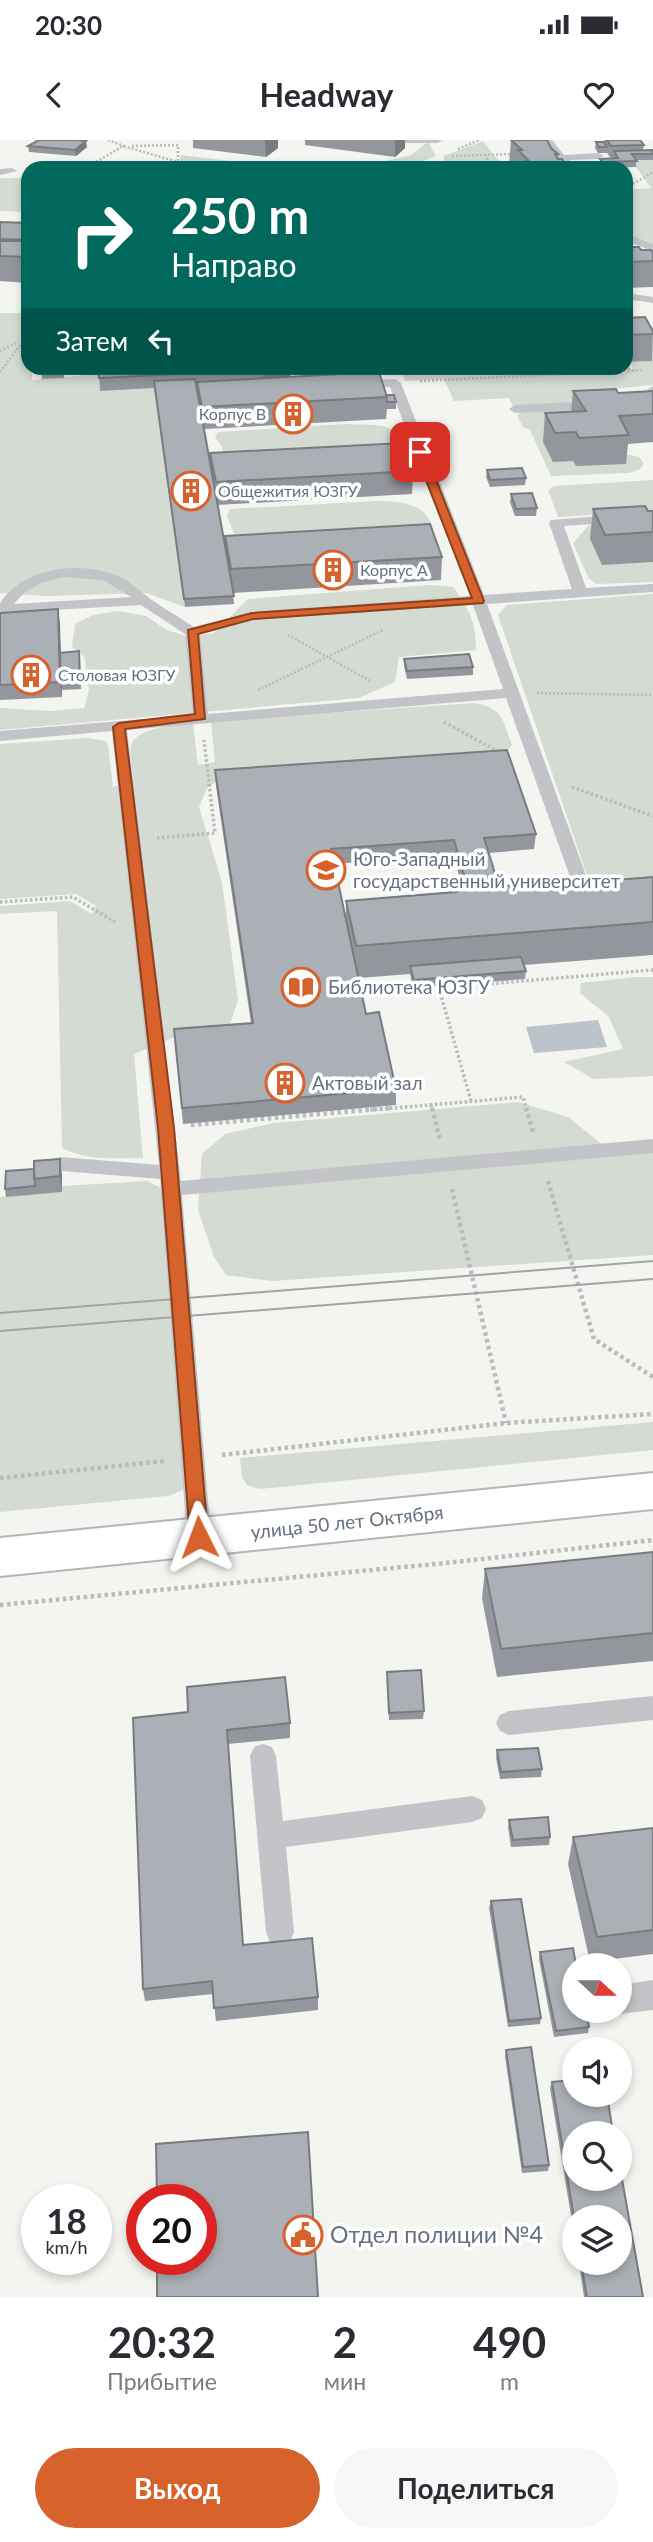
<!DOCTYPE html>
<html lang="ru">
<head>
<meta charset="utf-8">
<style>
	:root { --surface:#fff; --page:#f7f7f7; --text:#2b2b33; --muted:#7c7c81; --accent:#d8622c }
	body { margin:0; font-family:Lato,sans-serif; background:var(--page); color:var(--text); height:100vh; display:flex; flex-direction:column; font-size:26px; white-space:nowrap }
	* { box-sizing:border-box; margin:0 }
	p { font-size:23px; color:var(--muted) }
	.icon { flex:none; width:38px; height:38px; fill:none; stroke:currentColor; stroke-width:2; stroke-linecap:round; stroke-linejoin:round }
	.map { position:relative; height:2157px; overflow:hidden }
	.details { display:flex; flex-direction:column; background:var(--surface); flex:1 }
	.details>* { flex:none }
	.guide { position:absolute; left:21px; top:21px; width:612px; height:214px; border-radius:21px; box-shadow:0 4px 10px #0003; background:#00695c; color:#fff; overflow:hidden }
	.needle { width:46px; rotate:111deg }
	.controls { position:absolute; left:562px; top:1813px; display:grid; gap:14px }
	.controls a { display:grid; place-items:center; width:70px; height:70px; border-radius:50%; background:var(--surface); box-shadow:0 4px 10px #0003; font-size:35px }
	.speed { position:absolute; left:21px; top:2044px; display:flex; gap:14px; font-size:35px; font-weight:700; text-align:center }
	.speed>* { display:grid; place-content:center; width:91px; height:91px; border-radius:50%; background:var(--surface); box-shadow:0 4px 10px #0003; line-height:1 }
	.speed small { font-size:18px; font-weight:400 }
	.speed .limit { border:10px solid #d22; background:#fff; color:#111 }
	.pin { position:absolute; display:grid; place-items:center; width:60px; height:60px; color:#fff; margin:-30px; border-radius:14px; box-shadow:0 4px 10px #0006 }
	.me { position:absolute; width:77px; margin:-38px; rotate:357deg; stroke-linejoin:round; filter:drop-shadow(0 0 5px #0008) }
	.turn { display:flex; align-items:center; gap:24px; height:147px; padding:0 35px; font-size:32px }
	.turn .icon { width:91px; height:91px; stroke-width:2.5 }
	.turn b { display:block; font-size:49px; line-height:60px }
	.then { display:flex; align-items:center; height:66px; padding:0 35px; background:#0003; gap:14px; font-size:26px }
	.eta { display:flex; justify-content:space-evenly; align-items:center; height:119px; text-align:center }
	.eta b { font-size:42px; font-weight:700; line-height:49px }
	.button { display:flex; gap:14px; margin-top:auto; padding:14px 35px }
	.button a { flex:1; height:80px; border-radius:42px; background:var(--accent); color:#fff; font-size:28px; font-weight:700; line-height:80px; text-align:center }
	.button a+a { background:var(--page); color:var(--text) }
	.status { display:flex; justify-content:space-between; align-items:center; height:49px; padding:0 35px; background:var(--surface); direction:ltr }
	.status svg { height:19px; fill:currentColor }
	header { display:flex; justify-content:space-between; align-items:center; height:91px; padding:0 35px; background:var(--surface); font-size:32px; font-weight:700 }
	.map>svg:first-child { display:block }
</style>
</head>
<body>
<div class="status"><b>20:30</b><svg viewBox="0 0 49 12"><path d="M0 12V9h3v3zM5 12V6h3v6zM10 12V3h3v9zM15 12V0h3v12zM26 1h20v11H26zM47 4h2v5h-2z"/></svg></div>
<header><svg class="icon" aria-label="back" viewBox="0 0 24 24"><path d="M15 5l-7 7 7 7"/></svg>Headway<svg class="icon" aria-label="heart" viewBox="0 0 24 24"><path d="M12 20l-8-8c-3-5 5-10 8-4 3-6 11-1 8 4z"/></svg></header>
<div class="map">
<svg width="653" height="2157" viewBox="0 0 653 2157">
	<rect width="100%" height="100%" fill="#f4f4f0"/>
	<path fill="#d4dbd2" d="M483,1l21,27h-56l-5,-12z
		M426,3h3l7,13 -31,12h-214l-11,-8 1,-5 73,9 126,-2 31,-7z
		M631,20h22v86l-22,-10 -4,-5 -1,-41 25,-2z
		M0,38h28v34l-28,-1z
		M0,173h28v55h4v12l67,-6 55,14 31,219 -39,-14 -98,3 -48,-3z
		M653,200v45l-42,4 -20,13 -78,4 -4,-8 -55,3 -10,-22 -39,2 -4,-13h24l3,7 143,-7h23l2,3h4l-2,-3 35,1 -3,-7 21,-1z
		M630,266l-10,47 19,4 5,7 -4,5 -11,4 -78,3 -21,-46 -7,-3 -6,-12 5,-3z
		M346,284c24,2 47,-4 61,19l-3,11 -181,2 -1,-10 -7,-8 3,-6z
		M653,340v31l-95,6 -10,-27 6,-4z
		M377,361c23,0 50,2 56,28l-6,7h-192l-8,-20 3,-7z
		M624,382l29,40v20l-56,2 -8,-5 -16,-36 16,-18z
		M430,445l23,2c16,22 23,35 23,63l-77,7 -4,25 -36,16 -359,32v-22l52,3 32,-3 5,-17 -5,-35 -12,-9 3,-23 18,-9 24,-4 29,5 19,13 23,8 26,-4 34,-34z
		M653,454v294l-63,-4 -92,-269 9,-10z
		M475,563c28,5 28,18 37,42l-12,15 -284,22 -9,6 -8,19 23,75 16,118 -8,24 -50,11 -46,19 9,104c-29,0 -55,3 -81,-10l-5,-237 -57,3v-8l70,-5 22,13 4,-8 -20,-12 -76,5v-155l89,-6 16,3 3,4 5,42 20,-8c0,-10 -4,-25 -2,-34 6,-18 47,-20 62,-22l5,42 17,-3 -4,-41z
		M636,837h17v99l-59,3 -30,-17 59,-13 -14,-32 -29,-24 1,-10z
		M518,962l50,15 45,36 40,-3v105l-381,26 -46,-6 -12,-18 -16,-47 4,-56 23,-20 49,-11z
		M147,1041l12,6 7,13 24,279 -7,11 -15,6 -168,16v-315l62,-5v-6z
		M653,1282v28l-393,39 -13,-4 -5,-8 -2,-19z"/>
	<path fill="#bbc4ca" d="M598,880l9,27 -73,6 -8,-26z"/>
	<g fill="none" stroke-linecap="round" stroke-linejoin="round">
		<defs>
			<path id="primary" d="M653,1333v36l-653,67v-38z"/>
		</defs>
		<use href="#primary" stroke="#b3b6b9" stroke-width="4"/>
		<path stroke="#b9bbbd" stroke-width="2.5" stroke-dasharray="2 2" stroke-linecap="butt" d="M108,0l16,6
			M132,6l46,-1v23
			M458,9l21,-9
			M485,14l7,14
			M452,16l62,-2
			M86,28l37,-22 55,16 9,6
			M408,28l16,-6
			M626,48l27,-16
			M0,211l18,-9
			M627,224l3,7
			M0,232l28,-37
			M420,241l222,-11
			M288,495l84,47
			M258,550l125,-60
			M537,553l116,2"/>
		<path stroke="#b9bbbd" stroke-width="3.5" stroke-dasharray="2.5 2.5" stroke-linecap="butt" d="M444,582l57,31
			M572,647l81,29
			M157,698l58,-5 -11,-93
			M0,762l73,-5 42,25
			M471,961l-32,-113 214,-18
			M431,965l1,5
			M370,970l153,-13 4,13"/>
		<path stroke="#b9bbbd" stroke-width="4.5" stroke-dasharray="3.5 3.5" stroke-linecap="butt" d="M432,968l8,32
			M526,968l7,24
			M191,985l200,-17
			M548,1041l46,158 59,38
			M452,1049l54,234
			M222,1315l284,-32 147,-9
			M0,1338l164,-17
			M0,1465l446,-42 207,-23"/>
		<path fill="#c2c4c8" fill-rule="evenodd" d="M390,0h53l-5,3h-43z
			M542,0h10l12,15 35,-2 5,3 -5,3 -30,1 6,8h-10z
			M0,29l12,-1 5,3 -17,4z
			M626,94l27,10v7l-27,-10z
			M626,153l27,4v6l-27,-4z
			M343,228h12l5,13 35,-2 6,4 83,212 88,-6 -23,-66 2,-3 102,-8v8l-89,6 22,62 67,-4v8l-166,12 104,285 62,-2v10l-75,2 -72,-201 -379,32 54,451 472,-42v14l-471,42 29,342 -3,7 -9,3 -9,-3 -3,-7 -27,-358 -99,-8 -7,-2 -3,-5 3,-5 7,-2 98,8 -47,-434 -112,10v-10l193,-16 -8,-81 -44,-29 -141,8v-10c24,-36 80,-43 118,-27 12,6 21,14 31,22 14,10 30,19 45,29l58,-15 218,-16 -80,-209 -38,1zM63,437l40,3 28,17 -117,7c12,-16 29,-23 49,-27zM473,465l30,84 -295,25 -8,-80 52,-14z
			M653,246v10l-16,10 -122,7 -6,-4 6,-4 119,-6z
			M653,1556v24l-144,15 -9,-4 -4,-8 4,-8 9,-4z
			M263,1604l9,3 4,9 7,65 189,-25 10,4 4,9 -4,9 -10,4 -186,25 8,85 -4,10 -10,4 -10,-4 -4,-10 -16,-176 4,-9z
			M653,1840v30l-33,4 -7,-3h7v-26z"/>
		<use href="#primary" fill="#fff" fill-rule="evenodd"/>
		<path stroke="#a1a5aa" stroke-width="2" d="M0,1173l653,-52
			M0,1191l653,-52"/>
	</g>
	<path fill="#93979d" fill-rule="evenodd" d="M193,0h85v8l-12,9 -73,-9z
		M305,0h100v8l-10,9 -90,-12z
		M511,0l40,8 7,6v4l9,10h-53l-5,-4z
		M604,0h36l4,5 -1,5h10v10h-17v7l-34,1 -2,-3v-6l14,-1 -4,-1 -3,-4h-9l-3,-5 1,-6h8z
		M28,6l59,1 -11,9 -47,-4z
		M0,82l28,1v60l-28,-2z
		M626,107l27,5v35l-27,1z
		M626,178l27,13 -1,30 -26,1z
		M41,228h23v10l-22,1z
		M91,228h196l2,9 97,18 10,7v7h-9l-1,10 -182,10 7,40 -1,-16 203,18 -1,23 -195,11 9,47 -1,-16 217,21 -1,23 -208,13 1,11 -49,3 -31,-219 -54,3 -1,-17 -7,1z
		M428,228h96l-94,4z
		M573,251l45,2 35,-2v51l-25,2 -2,20 -50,2 -3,-5 -20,1 -10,-20 2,-29 26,-1z
		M487,330l39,8 -1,7 -35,2 -4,-10z
		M511,354l26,14 -1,8h-21l-5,-14z
		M593,369l60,2v51l-51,3 -12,-26z
		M58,469l3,44 19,6 1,30 -19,1v-2v9l-62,3v-87z
		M404,519l69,8v8l-66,4 -3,-13z
		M215,630l321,64 -2,15 -45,4 10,33 18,2 136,-11v78l-129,10 2,6 -1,8 -112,9 -3,-14 -51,4 7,36 30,75v16l-213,19 -8,-79 76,-22 -35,-237zM453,715l10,34 -7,1 -1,2 -109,9v16l-12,-53z
		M6,1031l56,4v17l-56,5 -1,-8z
		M653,1412v109l-156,16 -15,-79 3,-29z
		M387,1532l37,39 -1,8 -34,1z
		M133,1578l157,5v15l-62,6 15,201 75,52v13l-102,11 -3,-27 -68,7 -2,-12z
		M497,1610l45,19 -1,8 -41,2 -4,-21z
		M509,1680l41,17 -1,8 -38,2 -3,-20z
		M653,1688v126l-63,8 -22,-98 5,-27z
		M491,1761l50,117 -1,6 -32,3 -19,-119z
		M540,1812l49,75 -1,6 -34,4 -15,-78z
		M506,1910l43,115 -1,6 -26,2 -17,-117z
		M552,1942l91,215h-59l-5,-34h41l-46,-46v17l-24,-146z"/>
	<path fill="#787b7f" d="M265,0h13v8l-12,9z
		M395,0h10v8l-10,9z
		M86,1l1,6 -11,9 -1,-6z
		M58,469l2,15 2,73 -2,-15z
		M60,1019l2,16v17l-2,-16z"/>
	<path fill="#abb0b6" stroke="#787b7f" stroke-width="2" d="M39,0h37l10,1 -11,9 -47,-4z
		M511,0h36l4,8 7,6h-3l3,5h4l5,9 -37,-1 -4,-6h3l-11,-11h4z
		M607,0h33l4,5 -33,1z
		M596,2h8l3,5h-8z
		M653,10v4h-21l5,7 -34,1 -3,-3 18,-1 -4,-7z
		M0,82l28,1v17l-28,-1z
		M0,101h28v16l-28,-1z
		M626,107h13l2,3h10l2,2v9l-27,1z
		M645,177l8,14v3l-27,1v-17z
		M41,228h22l1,3 -23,1z
		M98,228h165l1,2 -165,8z
		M263,228h24l2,7 -25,1z
		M379,232l8,25 -185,10 -5,-25z
		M195,239l39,217 -50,3 -30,-218z
		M616,249l2,4 35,-2v23l-34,2 10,19 -50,3 -3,-6 -21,1 -10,-20 41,-2 -13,-20z
		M386,255h8l2,7h-9z
		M403,303l10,28 -197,11 -6,-29z
		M522,328l4,10 -36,2 -3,-10z
		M532,353l5,15 -21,1 -5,-15z
		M645,366l3,5h5v21l-48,3 -12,-26z
		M430,384l12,33 -211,12 -6,-33z
		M58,469l2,73 -60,3v-72z
		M79,511l1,30 -19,1 -1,-29z
		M469,514l4,13 -66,4 -3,-12z
		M507,610l29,84 -52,4 15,48 -31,3 -14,-49 -123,9 35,165 13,-2 17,77 -214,19 -8,-79 79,-6 -38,-253z
		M653,737v45l-297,24 -10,-45 110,-9v-2l18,-2 42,-3 1,3z
		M521,817l5,14 -112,9 -4,-14z
		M60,1019v17l-26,3v-18z
		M34,1029l1,17 -30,3 1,-18z
		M653,1412v81l-152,16 -16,-80z
		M421,1530l3,41 -35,2 -2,-41z
		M285,1537l5,46 -63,7 16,215 69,-7 6,59 -104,11 -2,-27 -69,8 -10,-271 55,-6 -1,-25z
		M538,1608l4,21 -41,3 -4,-22z
		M548,1677l2,20 -37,3 -4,-20z
		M653,1688v102l-56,7 -24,-100z
		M521,1759l20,119 -32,3 -18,-120z
		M573,1808l3,17h-2v46h12l3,16 -33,4 -16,-79z
		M531,1907l18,118 -26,2 -17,-117z
		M574,1940v15h33l6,38h-39v46h46v-11l23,129h-56l-6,-34h39v-46l-46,1 -22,-136z
		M308,1992l10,165h-161v-37l44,-1v-59h-44l-1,-56z"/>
	<path fill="#d8622c" stroke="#8c401d" stroke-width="2" d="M420,309l5,3 59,149 -1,2 -230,16 -55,15 7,85 -80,10 49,399 34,409 -3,6 -6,2 -7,-2 -2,-6 -32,-409 -45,-401 6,-4 76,-9 -7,-84 64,-17 220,-15 -57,-146z"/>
	<defs>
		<symbol id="building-ring" viewBox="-11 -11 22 22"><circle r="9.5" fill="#fff" stroke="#d8622c" stroke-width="1.5"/><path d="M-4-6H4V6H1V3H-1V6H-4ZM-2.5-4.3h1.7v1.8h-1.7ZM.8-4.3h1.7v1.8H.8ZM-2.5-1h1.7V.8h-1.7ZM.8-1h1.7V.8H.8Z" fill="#d8622c"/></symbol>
		<symbol id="university-ring" viewBox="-11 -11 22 22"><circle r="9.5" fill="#fff" stroke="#d8622c" stroke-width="1.5"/><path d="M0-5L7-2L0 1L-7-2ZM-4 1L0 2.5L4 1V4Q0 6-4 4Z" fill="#d8622c"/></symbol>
		<symbol id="library-ring" viewBox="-11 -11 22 22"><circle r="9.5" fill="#fff" stroke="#d8622c" stroke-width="1.5"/><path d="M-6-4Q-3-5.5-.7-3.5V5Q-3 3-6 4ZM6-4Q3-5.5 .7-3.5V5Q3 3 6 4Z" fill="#d8622c"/></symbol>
		<symbol id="civic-ring" viewBox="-11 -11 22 22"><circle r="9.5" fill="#fff" stroke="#d8622c" stroke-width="1.5"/><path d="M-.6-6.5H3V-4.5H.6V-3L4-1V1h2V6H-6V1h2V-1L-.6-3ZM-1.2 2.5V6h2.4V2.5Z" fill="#d8622c"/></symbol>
	</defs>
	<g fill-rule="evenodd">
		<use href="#building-ring" x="271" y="252" width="44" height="44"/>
		<use href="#building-ring" x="169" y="329" width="44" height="44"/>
		<use href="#building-ring" x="311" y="408" width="44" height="44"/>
		<use href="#building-ring" x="9" y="513" width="44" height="44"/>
		<use href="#university-ring" x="304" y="708" width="44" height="44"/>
		<use href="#library-ring" x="279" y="825" width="44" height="44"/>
		<use href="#building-ring" x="263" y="921" width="44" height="44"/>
		<use href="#civic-ring" x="281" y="2073" width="44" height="44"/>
	</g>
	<g text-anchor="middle" stroke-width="7" stroke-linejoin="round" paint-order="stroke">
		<g font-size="16" fill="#65717f" stroke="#fff" text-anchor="start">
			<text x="266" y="280" text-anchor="end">Корпус В</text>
			<text x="218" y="357">Общежития ЮЗГУ</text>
			<text x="360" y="436">Корпус А</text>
			<text x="58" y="541">Столовая ЮЗГУ</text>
		</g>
		<g font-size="19" fill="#65717f" stroke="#fff" text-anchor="start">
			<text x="353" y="726">Юго-Западный<tspan x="353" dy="22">государственный университет</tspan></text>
			<text x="328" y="854">Библиотека ЮЗГУ</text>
			<text x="312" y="950">Актовый зал</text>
		</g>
		<g font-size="19" fill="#65717f" stroke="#fff">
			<text transform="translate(347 1382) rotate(-6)" y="7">улица 50 лет Октября</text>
		</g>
		<g font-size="23" fill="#65717f" stroke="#fff" text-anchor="start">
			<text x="330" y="2103">Отдел полиции №4</text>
		</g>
	</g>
</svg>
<div class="controls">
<a><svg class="needle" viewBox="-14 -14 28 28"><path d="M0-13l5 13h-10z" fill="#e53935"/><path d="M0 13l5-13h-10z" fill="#7c7c81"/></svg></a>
<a><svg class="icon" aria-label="sound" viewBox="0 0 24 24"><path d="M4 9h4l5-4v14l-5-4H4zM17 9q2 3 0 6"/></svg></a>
<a><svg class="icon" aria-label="search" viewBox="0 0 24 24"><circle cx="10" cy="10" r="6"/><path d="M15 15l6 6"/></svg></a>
<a><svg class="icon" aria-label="layers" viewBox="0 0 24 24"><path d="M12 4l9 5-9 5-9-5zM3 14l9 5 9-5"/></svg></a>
</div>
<div class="speed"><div>18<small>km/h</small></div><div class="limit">20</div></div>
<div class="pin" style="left:420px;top:312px;background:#d93025"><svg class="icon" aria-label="arrive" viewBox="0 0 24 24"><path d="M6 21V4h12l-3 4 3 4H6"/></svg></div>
<svg class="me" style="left:199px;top:1397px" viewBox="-20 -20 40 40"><path d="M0-17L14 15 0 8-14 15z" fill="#d8622c" stroke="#fff" stroke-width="4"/></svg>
<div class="guide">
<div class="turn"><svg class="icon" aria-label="right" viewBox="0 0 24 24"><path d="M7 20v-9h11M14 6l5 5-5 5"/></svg><div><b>250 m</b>Направо</div></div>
<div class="then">Затем<svg class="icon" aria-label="left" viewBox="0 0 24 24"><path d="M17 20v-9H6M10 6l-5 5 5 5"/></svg></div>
</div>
</div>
<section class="details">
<div class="eta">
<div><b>20:32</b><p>Прибытие</p></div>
<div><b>2</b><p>мин</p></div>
<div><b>490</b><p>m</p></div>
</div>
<div class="button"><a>Выход</a><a>Поделиться</a></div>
</section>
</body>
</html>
